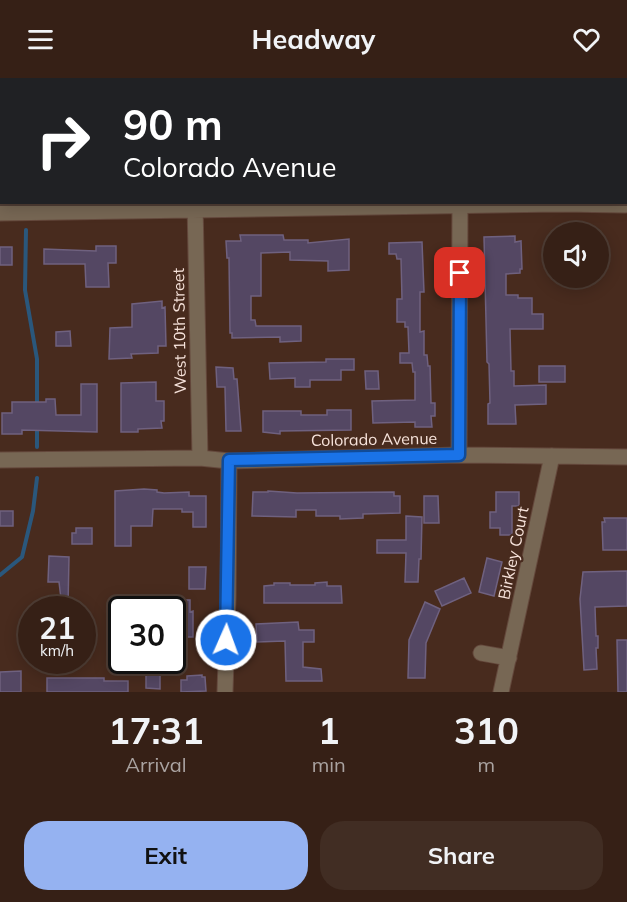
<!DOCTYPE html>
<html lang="en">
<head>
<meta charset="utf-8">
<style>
	:root { --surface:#362016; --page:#412d23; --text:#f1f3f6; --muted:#aaa3a1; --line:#503e35; --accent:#95b2f1 }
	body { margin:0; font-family:Mulish,sans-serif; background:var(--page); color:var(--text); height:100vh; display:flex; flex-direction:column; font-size:22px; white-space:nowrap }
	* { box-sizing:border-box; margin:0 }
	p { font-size:20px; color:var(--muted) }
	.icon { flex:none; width:33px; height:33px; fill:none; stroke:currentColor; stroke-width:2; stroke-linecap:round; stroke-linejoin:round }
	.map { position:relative; height:614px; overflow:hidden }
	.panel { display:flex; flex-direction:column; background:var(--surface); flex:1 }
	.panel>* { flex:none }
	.banner { position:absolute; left:0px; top:0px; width:627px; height:126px; box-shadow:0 3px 15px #0003,0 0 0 2px var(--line); background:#202124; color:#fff; overflow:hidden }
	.fabs { position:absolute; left:543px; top:144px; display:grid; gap:12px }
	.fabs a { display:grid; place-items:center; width:66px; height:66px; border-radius:50%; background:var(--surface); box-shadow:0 3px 15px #0003,0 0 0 2px var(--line); font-size:30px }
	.speed { position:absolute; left:18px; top:518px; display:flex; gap:12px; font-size:30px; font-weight:700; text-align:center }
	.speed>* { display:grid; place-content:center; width:78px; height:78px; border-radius:50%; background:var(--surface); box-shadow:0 3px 15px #0003,0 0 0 2px var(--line); line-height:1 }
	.speed small { font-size:15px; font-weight:400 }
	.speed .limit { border:3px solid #111; border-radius:9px; background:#fff; color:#111 }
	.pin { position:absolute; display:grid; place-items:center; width:51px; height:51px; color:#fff; margin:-26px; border-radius:12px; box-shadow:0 3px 9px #0006 }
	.me { position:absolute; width:66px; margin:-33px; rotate:2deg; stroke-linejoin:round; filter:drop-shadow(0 0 4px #0008) }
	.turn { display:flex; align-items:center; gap:21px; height:126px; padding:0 24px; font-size:27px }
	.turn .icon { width:78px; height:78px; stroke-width:2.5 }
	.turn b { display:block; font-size:42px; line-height:51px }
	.eta { display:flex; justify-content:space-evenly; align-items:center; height:102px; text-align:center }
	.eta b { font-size:36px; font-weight:700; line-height:42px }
	.primary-button { display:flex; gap:12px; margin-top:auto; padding:12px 24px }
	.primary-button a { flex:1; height:69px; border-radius:24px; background:var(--accent); color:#111; font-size:24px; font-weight:700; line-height:69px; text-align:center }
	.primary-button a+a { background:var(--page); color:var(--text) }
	header { display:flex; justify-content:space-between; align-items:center; height:78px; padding:0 24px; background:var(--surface); font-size:27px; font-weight:700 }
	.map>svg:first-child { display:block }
</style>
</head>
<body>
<header><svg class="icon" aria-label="menu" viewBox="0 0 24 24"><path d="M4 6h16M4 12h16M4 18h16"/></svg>Headway<svg class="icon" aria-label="heart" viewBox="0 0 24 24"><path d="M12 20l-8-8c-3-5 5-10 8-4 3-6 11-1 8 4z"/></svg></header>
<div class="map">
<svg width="627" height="614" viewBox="0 0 627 614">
	<rect width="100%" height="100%" fill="#482b1e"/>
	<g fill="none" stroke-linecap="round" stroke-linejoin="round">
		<path stroke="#2a577c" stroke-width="4" d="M11,0l1,2
			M26,152l-1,60 12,69v48
			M37,349v20
			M0,497l22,-18 11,-46 4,-33"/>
	</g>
	<path fill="#544763" stroke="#6f617f" stroke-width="1.5" d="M240,157h43l1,5h24v3l41,-4v31l-21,1v-10l-38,-1v-8l-29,1v43h-10v24h4l1,6h45v15l-21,1v-5l-48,1v-5h-2l-1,-75h-2l-1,-17h15z
		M515,158v6l6,-1 1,28h-2v4l-14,1v21h12v3h14v16h11v15h-33l1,42h3v15l32,-1v19l-31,1 1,19h-28v-20l2,-1 -1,-39 -2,-2 -3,-125z
		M422,164l2,50h-4v40l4,-1v24h3l1,11h2l1,37h4v13h-4l1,11h-17v-5l-42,1 -1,-22 43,-1v-28h-2l-1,-9h-12v-10h9l-1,-26h-3v-5h-8v-23h5l-1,-40h-4l-1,-5h-7v-11z
		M96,168h20v17h-8l1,24h-23l-1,-23h-41v-15l52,2z
		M0,169h12v18h-12z
		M162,223v7l3,-1 1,39h-8v7l-27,1 1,4 -23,1 1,-31 22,-1v-23z
		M70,253l1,15h-15v-14z
		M326,281h28v11h-13v10h-31v7h-15v-9l-25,1 -1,-16 57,-1z
		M539,288h26v16h-26z
		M216,289l17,1 1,11h3l4,52h-15l-1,-44h-8z
		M365,293h13l1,18h-13z
		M156,304v19h8v20h-3l1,7 -24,1v3h-17v-49z
		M81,306h16v48l-75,-2v4h-20v-21h10v-11h34v-3h9l1,16h25z
		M327,332h24v20l-71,1v3l-17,-2v-21h38v4h26z
		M144,411l13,1v2l7,1 25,-1v4h17v31h-13v-15h-11v-3h-29l-1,17h-21v20h-16v-55z
		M268,413l29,2 97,-1v4h6v17l-37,1v4l-23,1v-3h-24v-6h-20v7l-44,-1 1,-24h15z
		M496,414h23v14h-7v29h-12v-7h-10v-16h6z
		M424,418h14l1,27h-15z
		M0,433h13v15h-13z
		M406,438l16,1 -1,42h-2l-1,23h-13l1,-29h-29v-13h29z
		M604,440h23v32h-24l-1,-28h3z
		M76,450h16v16h-20v-11h4z
		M49,478l20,1 -1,50h-6l-3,-25h-11z
		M487,480l15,4 -8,34 -15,-4z
		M189,489h17l-1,22h-16z
		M627,493v35l-32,1 1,29h2v12h-2l1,21 -13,1 -4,-71 3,-27z
		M464,500l7,15 -29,13 -7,-15z
		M327,504v4h14l1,17h-78v-17l10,-1v-2h16v2h25v-2z
		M177,522h13v12l3,-1v26h-21v-15h5z
		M425,524l15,7 -14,34 -1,35h-17l1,-38z
		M298,544l1,8h15v12h-11v25l18,2 1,12h-36l-1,-40 -28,1 -1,-18z
		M617,562h10v52h-9z
		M21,593v21h-21v-20z
		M146,594l14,1v16l-14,-1z
		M202,597v2h3l1,14 -25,1v-12h6v-4z
		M47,600h57v3h24v11h-81z"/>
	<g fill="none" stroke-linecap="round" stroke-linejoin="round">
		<defs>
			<path id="minor" d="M192,0l1,2
				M458,0v2
				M195,124l5,256
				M0,135l561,-9 64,1
				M459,377l1,-253
				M0,382l200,-2 29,3 230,-6 168,2
				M481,575l28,5
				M225,614l3,-96 1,-135
				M501,614l51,-236"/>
		</defs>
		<use href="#minor" stroke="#64483c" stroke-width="17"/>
		<use href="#minor" stroke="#776754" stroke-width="15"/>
	</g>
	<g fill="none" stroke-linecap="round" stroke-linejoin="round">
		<defs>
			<path id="route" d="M226,562l3,-180 230,-5 1,-182"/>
		</defs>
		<use href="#route" stroke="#114b97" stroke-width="15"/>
		<use href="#route" stroke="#1a73e8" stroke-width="10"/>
	</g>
	<g text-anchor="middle" stroke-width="4.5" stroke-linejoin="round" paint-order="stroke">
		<g font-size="16" fill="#f7e3db" stroke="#482b1e">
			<text transform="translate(179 253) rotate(-91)" y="6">West 10th Street</text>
			<text transform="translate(374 361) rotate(-1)" y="6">Colorado Avenue</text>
			<text transform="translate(513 475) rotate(-78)" y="6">Birkley Court</text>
		</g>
	</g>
</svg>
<div class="fabs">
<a><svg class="icon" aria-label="sound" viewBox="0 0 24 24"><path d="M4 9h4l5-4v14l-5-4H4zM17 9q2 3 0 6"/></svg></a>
</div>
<div class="speed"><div>21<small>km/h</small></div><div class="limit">30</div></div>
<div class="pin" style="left:460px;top:195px;background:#d93025"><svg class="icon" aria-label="arrive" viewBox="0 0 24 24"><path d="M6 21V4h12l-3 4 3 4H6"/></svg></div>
<svg class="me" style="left:226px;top:562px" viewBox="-20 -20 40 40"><circle r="17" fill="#1a73e8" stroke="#fff" stroke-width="3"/><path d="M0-11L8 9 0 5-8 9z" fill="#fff"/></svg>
<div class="banner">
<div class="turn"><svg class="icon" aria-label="right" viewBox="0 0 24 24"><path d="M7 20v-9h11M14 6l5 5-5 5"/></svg><div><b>90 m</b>Colorado Avenue</div></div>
</div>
</div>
<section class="panel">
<div class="eta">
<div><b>17:31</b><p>Arrival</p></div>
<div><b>1</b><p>min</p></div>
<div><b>310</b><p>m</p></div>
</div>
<div class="primary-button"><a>Exit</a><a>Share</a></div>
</section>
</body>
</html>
